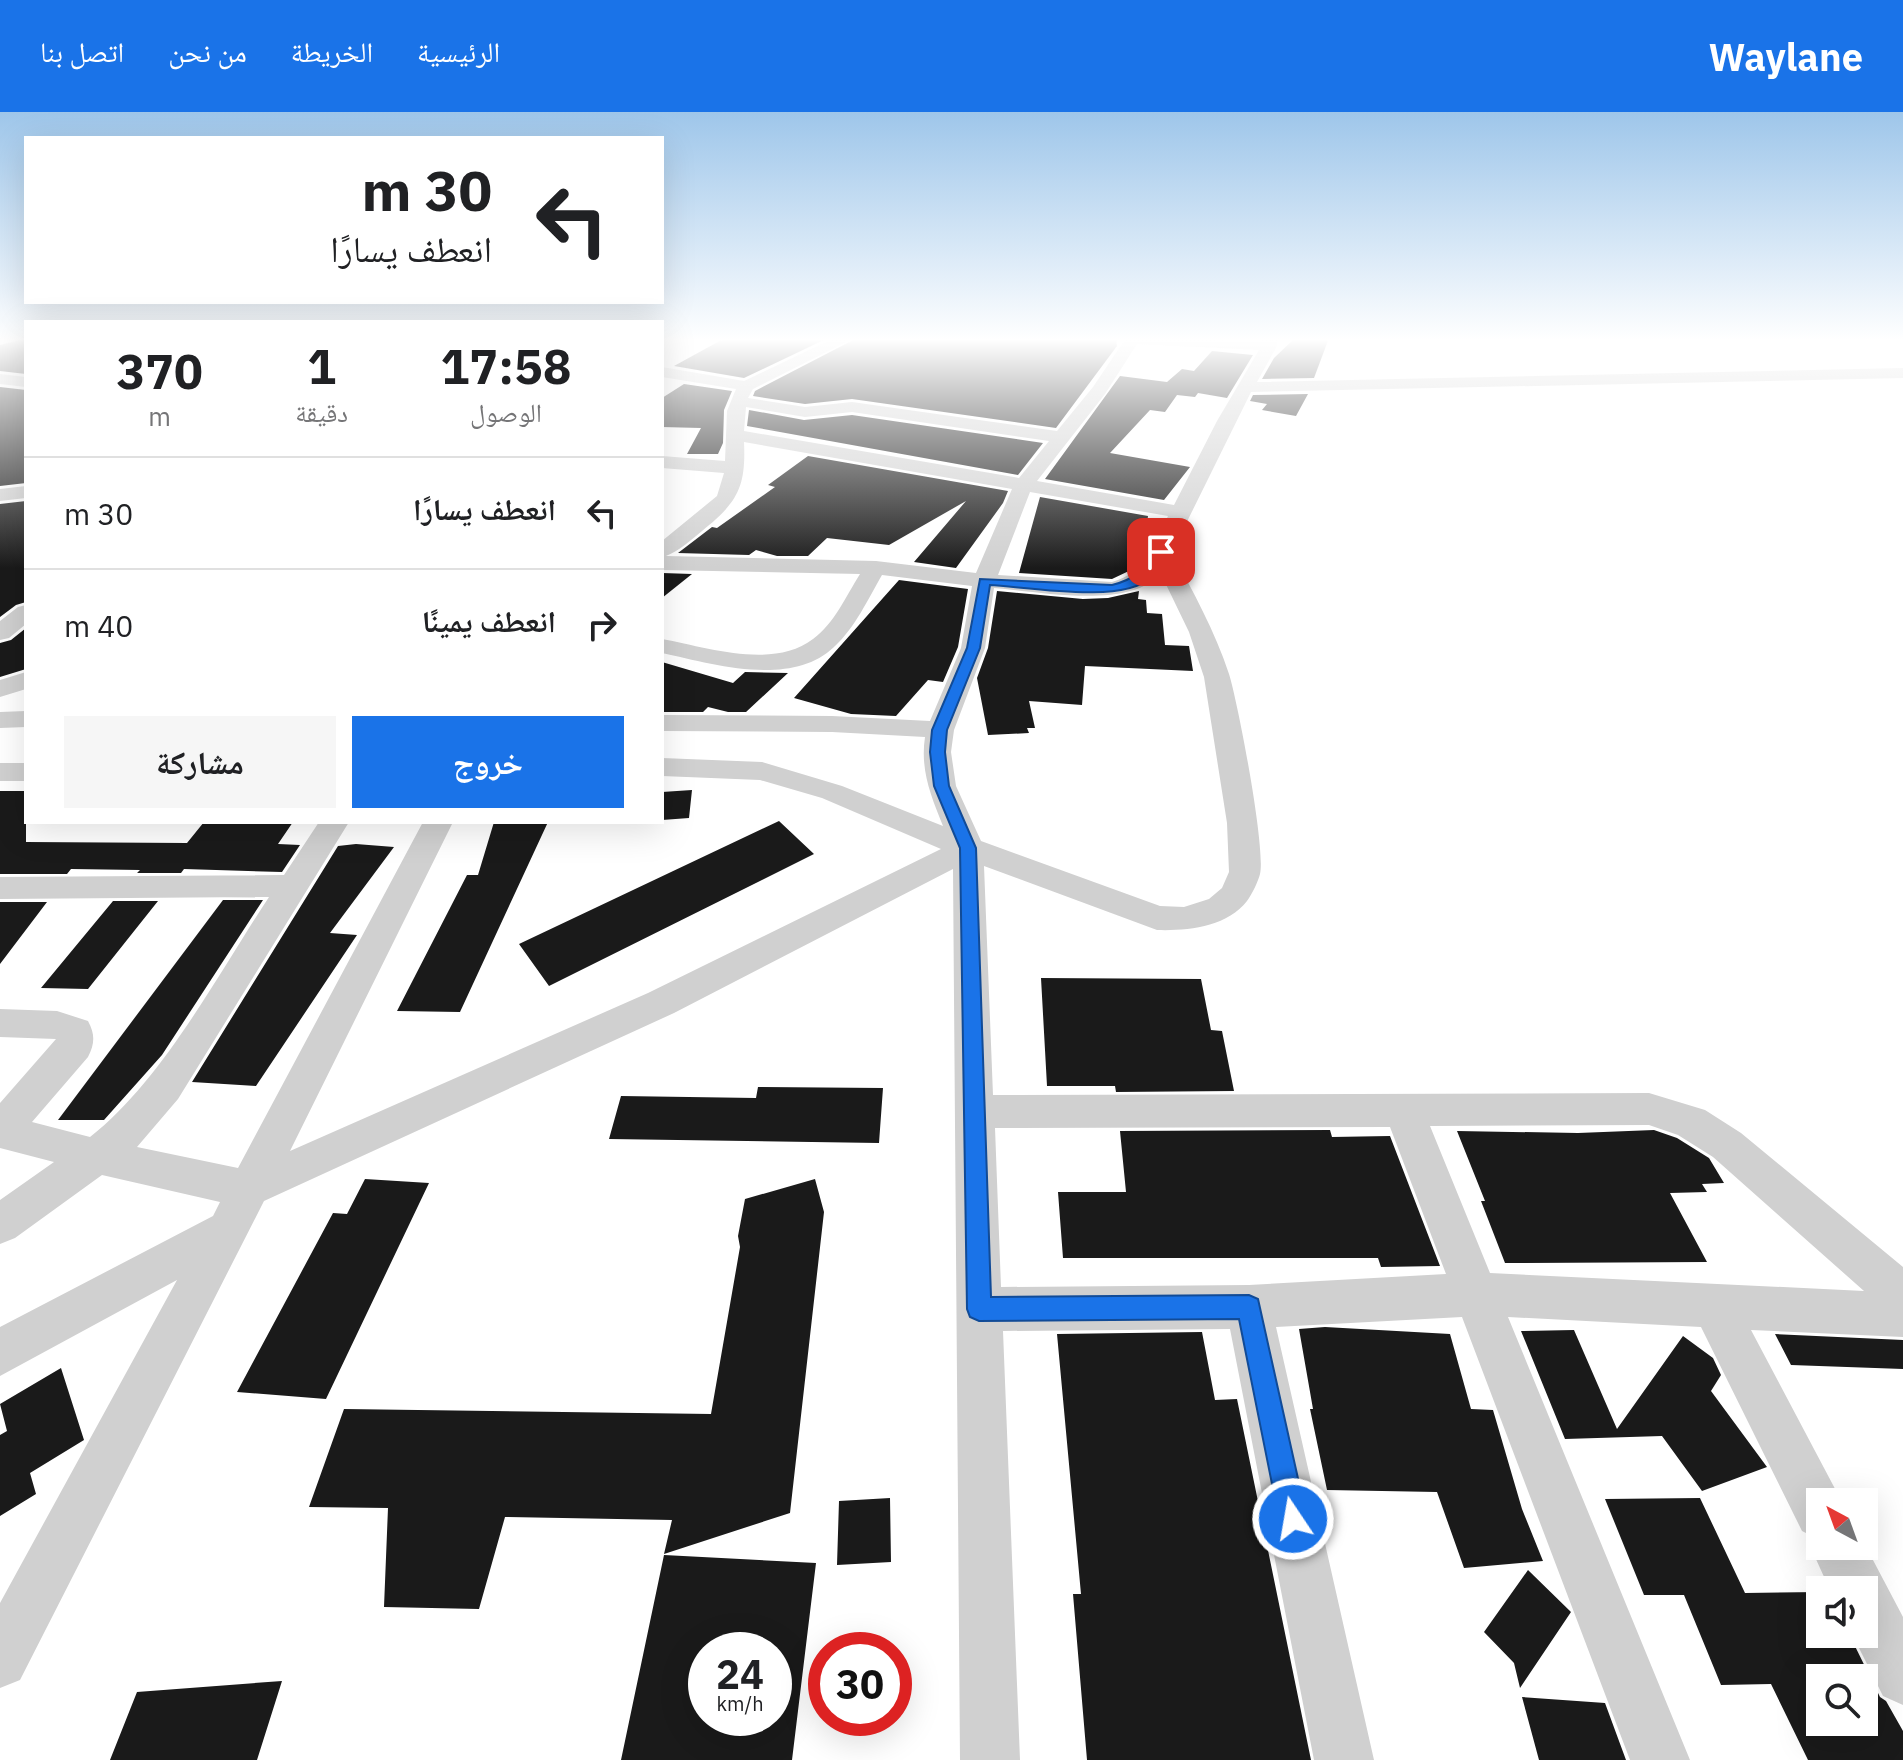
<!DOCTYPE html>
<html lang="ar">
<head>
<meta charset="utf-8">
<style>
	:root { --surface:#fff; --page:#f6f6f6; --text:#202124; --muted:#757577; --line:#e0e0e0; --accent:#1a73e8 }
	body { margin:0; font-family:"IBM Plex Sans","Noto Naskh Arabic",sans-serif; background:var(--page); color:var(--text); direction:rtl; height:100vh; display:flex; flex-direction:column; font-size:30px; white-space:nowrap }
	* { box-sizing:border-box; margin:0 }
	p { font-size:26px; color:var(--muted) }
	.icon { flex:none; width:44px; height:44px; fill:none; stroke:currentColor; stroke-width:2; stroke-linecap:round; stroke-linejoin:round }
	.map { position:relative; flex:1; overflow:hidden; direction:ltr }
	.details { position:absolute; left:24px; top:208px; width:640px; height:504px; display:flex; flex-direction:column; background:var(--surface); border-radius:0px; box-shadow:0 8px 32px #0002; direction:rtl }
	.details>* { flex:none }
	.hud { position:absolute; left:24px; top:24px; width:640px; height:168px; border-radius:0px; box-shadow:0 8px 32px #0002; direction:rtl; background:#fff; color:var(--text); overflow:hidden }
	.needle { width:52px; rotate:319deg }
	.buttons { position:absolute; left:1806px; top:1376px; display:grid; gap:16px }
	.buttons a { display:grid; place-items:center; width:72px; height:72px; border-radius:0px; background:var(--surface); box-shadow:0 8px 32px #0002; font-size:40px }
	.speed { position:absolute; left:688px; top:1520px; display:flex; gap:16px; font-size:40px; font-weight:700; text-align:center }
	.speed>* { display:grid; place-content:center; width:104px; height:104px; border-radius:50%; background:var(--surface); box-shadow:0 8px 32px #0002; line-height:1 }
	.speed small { font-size:20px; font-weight:400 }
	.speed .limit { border:12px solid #d22; background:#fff; color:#111 }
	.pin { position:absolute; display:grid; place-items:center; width:68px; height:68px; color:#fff; margin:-34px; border-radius:16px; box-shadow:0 4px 12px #0006 }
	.me { position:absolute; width:88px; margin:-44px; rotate:348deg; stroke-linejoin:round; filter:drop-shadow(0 0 6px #0008) }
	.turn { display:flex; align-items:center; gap:28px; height:168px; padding:0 40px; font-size:36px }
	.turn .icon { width:104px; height:104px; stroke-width:2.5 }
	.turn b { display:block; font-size:56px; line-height:68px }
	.eta { display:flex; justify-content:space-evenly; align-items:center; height:136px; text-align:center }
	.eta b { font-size:48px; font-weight:700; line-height:56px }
	.action { display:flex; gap:16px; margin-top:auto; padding:16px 40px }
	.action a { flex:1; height:92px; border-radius:0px; background:var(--accent); color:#fff; font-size:32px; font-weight:700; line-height:92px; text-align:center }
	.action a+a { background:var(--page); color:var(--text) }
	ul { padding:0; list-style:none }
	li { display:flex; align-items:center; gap:24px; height:112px; padding:0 40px; border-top:2px solid var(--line) }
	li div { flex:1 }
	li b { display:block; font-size:30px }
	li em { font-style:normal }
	header { display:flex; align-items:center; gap:48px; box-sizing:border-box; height:112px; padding:0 40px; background:var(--accent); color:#fff }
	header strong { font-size:38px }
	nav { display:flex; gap:44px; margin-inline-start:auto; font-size:28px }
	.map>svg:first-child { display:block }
</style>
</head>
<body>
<header>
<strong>Waylane</strong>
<nav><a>الرئيسية</a><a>الخريطة</a><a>من نحن</a><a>اتصل بنا</a></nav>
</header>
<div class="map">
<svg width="1903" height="1648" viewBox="0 0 1903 1648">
	<rect width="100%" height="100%" fill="#fff"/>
	<path fill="#1a1a1a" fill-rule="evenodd" d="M26,226v36l-26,-3v-26z
		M725,226h103l-84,40 -70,-12z
		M857,226h259l1,8 -61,82 -204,-29 -47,5 -52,-8 2,-5z
		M1295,226h34l-15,40 -52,1 12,-21z
		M1212,239l41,4 -26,43 -29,-5 -3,4 -18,-2 -12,17 -15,-2 -40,43 80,14 -26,33 -119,-21 75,-103 47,6 15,-13 12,2z
		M684,272l48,7 -8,19 -1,33 -5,11h-31l14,-26 -39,-1v-29z
		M0,275l26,3v93l-26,3z
		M1308,282l-12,22 -34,-6 5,-6 -17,-3 3,-6z
		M749,298l55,10 48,-5 191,28 -25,32 -271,-49z
		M808,344l200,35 -5,12 -47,65 -42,-6 52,-61 -77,44 -62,-7 -19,18h-31l-21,-6 -7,5 -71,-2 34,-26 5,1 58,-41 -7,-2z
		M1040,385l108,19 -5,41 -12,13 -19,9 -93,-6z
		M26,389v101l-10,3 -16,12v-113z
		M662,461l30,1 -30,24z
		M899,468l69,9 -10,58 -15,35 -15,-2 -32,36 -45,-2 -57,-16z
		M997,479l86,8 25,-1 31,-7 -1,8 8,1 1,13 15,1 3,31 24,1 4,25 -108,-5 -3,39 -53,-4 6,27h-8l2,5 -41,2 -11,-57 11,-30z
		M26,516v41l-26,8v-34l11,-3z
		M662,550l71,21 12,-11 43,1 -42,39h-18l-20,-5 -5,5h-39z
		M692,678l-3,28 -27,2v-28z
		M0,679h26v51l161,1 17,-21h89l-15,22 22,1 -18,27 -98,-3 -3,4h-44l3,-3 -69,-1 -4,5h-67z
		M779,709l35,33 -265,132 -30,-42z
		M494,710h54l-88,190 -63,-1 70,-136h11z
		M356,732l38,3 -64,86 27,2 -101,151 -64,-4 146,-236z
		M223,788h40l-101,155 -58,65h-46z
		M113,789h45l-70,88 -47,-1z
		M0,790h47l-47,62z
		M1041,866l160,1 10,51 11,1 12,60 -118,1 -1,-6h-68z
		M758,975l125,1 -4,55 -270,-4 12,-43 135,2z
		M1330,1018l2,7 58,-1 50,130 -59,1 -3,-9h-315l-5,-66h68l-6,-61z
		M1654,1018l23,8 32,20 15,25 -22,1 5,8 -37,1 37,69 -202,1 -24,-62h4l-28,-70 121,2z
		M365,1067l64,4 -103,216 -89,-7 96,-179 14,1z
		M815,1067l9,33 -34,301 -126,41 8,-34 -167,-3 -26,92 -95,-2 4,-99 -79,-1 35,-98 367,5 29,-167 -2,-11 7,-37z
		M1325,1215l125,7 21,75 22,1 29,99 21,52 -79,7 -27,-76 -110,-2 -17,-81h3l-14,-80z
		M1574,1218l43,99 66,-93 30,22 8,17 -10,16 56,76 -65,24 -40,-55 -97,3 -44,-108z
		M1202,1220l13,68 22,-1 74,361h-224l-14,-166h8l-24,-260z
		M1775,1222l128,6v29l-112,-4z
		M61,1256l23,72 -54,33 6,21 -36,22v-81l7,-4 -7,-27z
		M890,1386l1,64 -54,3 2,-64z
		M1700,1386l45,95 75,-1v42h29l31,63 6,4 17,30v29h-95l-37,-76 -50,1 -37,-90h-40l-39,-96zM1820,1566h44v44h-44z
		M664,1443l152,8 -24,197h-171zM706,1538h68v68h-68z
		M1528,1458l43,42 -51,76 -6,-25 -30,-31z
		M282,1569l-25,79h-147l27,-68z
		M1522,1585l83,6 21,57h-87z"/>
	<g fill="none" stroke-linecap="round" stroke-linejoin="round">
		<path fill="#d0d0d0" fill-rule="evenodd" d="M834,226h20l-101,51 -5,9 57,9 47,-5 205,29 36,-44 33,-49 136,3 1,-3h14v8l-20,36 646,-14v10l-652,14 -79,160c21,40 43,79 57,122 9,29 37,175 31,200 -2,8 -8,20 -13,27 -20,26 -60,30 -90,29l-173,-64 9,229 656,-2 56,17 36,23 162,134v70l-152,-7 91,172h-22v44h44v-3l39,74v88l-20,-9 -31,-62h12v-44h-34l-20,-44 4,-9 -12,-6 -101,-204 -193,-10 182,443h-60l-168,-443 -186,10 98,433h-60l-84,-431 -227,2 17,429h-60l-7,-891 -279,144 -410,188 -244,479 -20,8v-85l177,-323 -177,96v-49l213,-111 7,-14 -118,-27 -87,63 -15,6v-44l54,-38 -54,-14v-45l56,-64 -56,-2v-28l57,2 31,10c7,13 7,22 0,36l-56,65 58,15c72,-56 128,-163 179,-240l-269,2v-22l284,-2 35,-53h30l-171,277 -41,48 101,21 185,-346h30l-163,329 358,-158 293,-144 -119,-51 -62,-18 -98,-4v-18l100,4 80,24 101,40c-12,-30 -23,-56 -18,-89l-93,-5 -170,-1v-16l170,1 98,5 31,-73 11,-62 -90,-11c-14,24 -27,53 -48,72 -43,41 -121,17 -172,6v-14c44,8 111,31 151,0 21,-15 33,-43 47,-65l-198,-4v-29l55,-45 7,-23 -62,-5v-12l63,5 2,-50 9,-22 -74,-12v-10l82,14zM1137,232l122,6 -42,71 -43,84 -137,-24 68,-87zM746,295l59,10 47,-5 197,29 -30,37 -275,-47zM744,330l268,47 -36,84 -100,-12 -210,-5c13,-5 25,-16 36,-25 36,-29 44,-44 42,-89zM1030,380l138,24c-14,29 -23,57 -56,66l-114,-7zM1160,460l29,60 15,45 23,146 2,49 -7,16 -13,11 -25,8 -24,-1 -179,-65 -25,-55 -5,-34 3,-22 31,-82 9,-60c41,3 141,23 166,-16zM1649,1013l29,10 35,22 151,134 -374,-18 -60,-147zM1390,1015l56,147 -197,11 -248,2 -6,-159z
			M0,262l26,3v10l-26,-3z
			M26,374v12l-26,3v-12z
			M26,493v19l-17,14 -9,2v-19l18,-14z
			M26,560v17l-26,8v-17z
			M26,599v16l-26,1v-16z
			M0,651h26v18h-26z"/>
	</g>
	<linearGradient id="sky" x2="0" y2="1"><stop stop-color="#9ec6ea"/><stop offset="0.5" stop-color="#fff"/><stop offset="1" stop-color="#fff" stop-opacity="0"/></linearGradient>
	<rect width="1903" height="456" fill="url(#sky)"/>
	<path fill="#1a73e8" stroke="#114b97" stroke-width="2" d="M1157,437l10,3c-5,8 -10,20 -17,26 -27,26 -123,9 -160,7l-10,63 -33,82 -2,22 4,34 27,62 15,449 258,-2 9,4 49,220 -4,10 -10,4 -10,-4 -4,-10 -40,-200 -260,2 -9,-4 -3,-8 -7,-461 -26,-62 -4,-34 2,-22 35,-82 13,-69 132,6c24,-6 31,-15 45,-36z"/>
</svg>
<div class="buttons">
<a><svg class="needle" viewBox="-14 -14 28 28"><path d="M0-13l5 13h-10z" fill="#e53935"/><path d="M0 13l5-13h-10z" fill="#757577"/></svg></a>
<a><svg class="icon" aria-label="sound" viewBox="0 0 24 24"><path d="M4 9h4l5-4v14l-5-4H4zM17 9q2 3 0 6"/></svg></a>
<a><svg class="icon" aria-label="search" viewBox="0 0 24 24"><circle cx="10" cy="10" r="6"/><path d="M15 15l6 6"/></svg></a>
</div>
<div class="speed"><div>24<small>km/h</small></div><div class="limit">30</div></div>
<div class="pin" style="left:1161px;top:440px;background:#d93025"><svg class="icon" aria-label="arrive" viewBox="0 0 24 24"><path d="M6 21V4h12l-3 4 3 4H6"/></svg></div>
<svg class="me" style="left:1293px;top:1407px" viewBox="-20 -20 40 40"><circle r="17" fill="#1a73e8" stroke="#fff" stroke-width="3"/><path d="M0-11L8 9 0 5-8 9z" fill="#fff"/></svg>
<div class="hud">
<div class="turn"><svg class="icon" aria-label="left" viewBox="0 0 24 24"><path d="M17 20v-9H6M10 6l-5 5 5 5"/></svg><div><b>30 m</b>انعطف يسارًا</div></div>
</div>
<section class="details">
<div class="eta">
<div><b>17:58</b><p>الوصول</p></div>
<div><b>1</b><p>دقيقة</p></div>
<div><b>370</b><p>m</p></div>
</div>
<ul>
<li><svg class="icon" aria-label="left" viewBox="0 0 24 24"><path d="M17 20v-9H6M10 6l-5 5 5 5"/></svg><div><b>انعطف يسارًا</b></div><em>30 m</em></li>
<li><svg class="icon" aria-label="right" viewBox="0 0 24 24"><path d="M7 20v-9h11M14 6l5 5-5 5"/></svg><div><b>انعطف يمينًا</b></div><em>40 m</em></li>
</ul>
<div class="action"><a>خروج</a><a>مشاركة</a></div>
</section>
</div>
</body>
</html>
